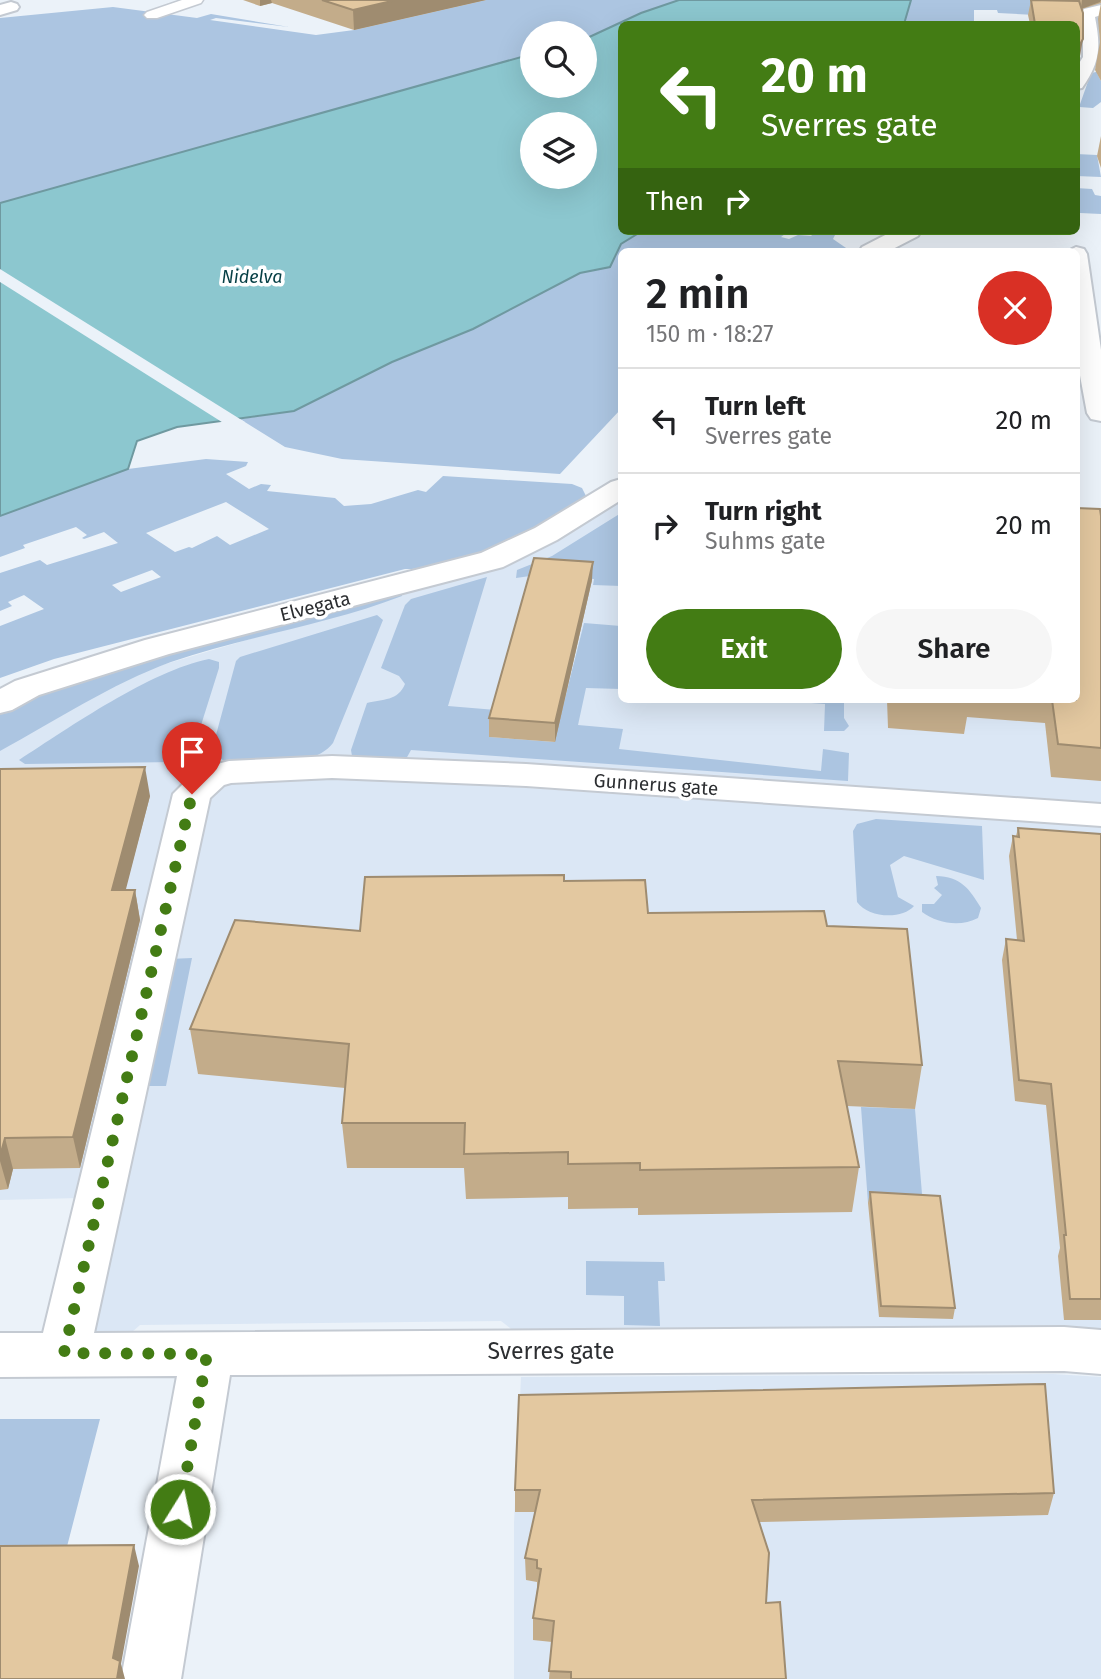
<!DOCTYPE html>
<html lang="en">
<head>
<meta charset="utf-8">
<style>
	:root { --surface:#fff; --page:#f6f6f6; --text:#202124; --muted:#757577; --line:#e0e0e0; --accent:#437c14 }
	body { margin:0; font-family:"Fira Sans",sans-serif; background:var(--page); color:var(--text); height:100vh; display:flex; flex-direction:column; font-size:26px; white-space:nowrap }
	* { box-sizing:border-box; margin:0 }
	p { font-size:23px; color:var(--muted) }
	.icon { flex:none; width:38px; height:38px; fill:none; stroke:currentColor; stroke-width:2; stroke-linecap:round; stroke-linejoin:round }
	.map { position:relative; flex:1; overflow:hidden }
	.panel { position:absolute; left:618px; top:248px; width:462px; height:455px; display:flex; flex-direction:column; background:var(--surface); border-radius:10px; box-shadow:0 7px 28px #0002 }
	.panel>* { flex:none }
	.guide { position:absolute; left:618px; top:21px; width:462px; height:214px; border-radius:10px; box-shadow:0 7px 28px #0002; background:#437c14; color:#fff; overflow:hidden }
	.tools { position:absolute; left:520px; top:21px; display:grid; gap:14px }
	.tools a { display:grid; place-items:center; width:77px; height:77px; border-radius:50%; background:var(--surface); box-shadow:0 7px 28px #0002; font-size:35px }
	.pin { position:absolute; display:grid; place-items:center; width:60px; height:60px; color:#fff; margin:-72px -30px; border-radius:50% 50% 50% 0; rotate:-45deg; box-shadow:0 0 7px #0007 }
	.pin .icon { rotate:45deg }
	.me { position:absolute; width:77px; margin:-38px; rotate:10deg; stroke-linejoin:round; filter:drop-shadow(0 0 5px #0008) }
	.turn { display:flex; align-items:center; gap:24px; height:147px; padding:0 28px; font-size:32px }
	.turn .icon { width:91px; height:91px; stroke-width:2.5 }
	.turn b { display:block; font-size:49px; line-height:60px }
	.then { display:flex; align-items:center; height:66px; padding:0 28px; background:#0003; gap:14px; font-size:26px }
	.round { display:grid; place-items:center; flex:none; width:74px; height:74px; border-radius:37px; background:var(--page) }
	.overview { display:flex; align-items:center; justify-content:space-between; height:119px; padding:0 28px }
	h1 { font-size:42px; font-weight:600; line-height:52px }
	.action { display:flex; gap:14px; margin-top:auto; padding:14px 28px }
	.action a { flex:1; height:80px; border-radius:42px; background:var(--accent); color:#fff; font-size:28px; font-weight:600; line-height:80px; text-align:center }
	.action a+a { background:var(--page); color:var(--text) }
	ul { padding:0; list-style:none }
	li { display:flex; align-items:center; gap:21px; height:105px; padding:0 28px; border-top:2px solid var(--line) }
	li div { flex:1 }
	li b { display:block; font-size:26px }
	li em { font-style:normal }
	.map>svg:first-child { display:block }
</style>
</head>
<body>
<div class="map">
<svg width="1101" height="1679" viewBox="0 0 1101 1679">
	<rect width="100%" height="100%" fill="#ebf2f9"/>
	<path fill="#dbe7f5" d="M621,499v201h455l25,-168v271l-692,-44 -182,3 -13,4 -135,432 -79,2v-487l520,-154z
		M373,778l728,47v511l-578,2 -22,-17 -361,4 -18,16 -22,-1 -6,-10 113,-530 14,-15 15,-5z
		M1053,1374l48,3v302h-587v-156l7,-146z"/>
	<path fill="#acc5e1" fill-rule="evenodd" d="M486,0h193l-38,13 -50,24 -6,2 -1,-6h-52v21l-532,149v-185l113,-11 84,11 14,-4 78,13 -73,-9 -6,2 106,15 38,-5z
		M901,0h200v36l-8,-18 -95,-5 -1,-3h-23v14h-77z
		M1101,71l-4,2 4,8v21l-8,6 -14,-1 12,-34z
		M1076,154l21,1 4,22 -25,-1z
		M1076,188l16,1 3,6 6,1v18l-21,-1z
		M642,231h147l-8,6 8,2 9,-4 13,1 5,-5h21l-4,8 16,11 -228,2v157l-61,65 -218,-15 -57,-12 -45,-28 54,-8 98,-49 81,-33 107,-56 30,-6 11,-23z
		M206,459l42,3 -2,4 -20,8 23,15 12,-5 10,1 -4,6 68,7 9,8 27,-2 47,-14 8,2 17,-16 129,8 10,4 4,8c-38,33 -131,74 -181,73l-351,90 -54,19v-52l44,-17 -20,-14 -16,7 4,4 -12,5v-38l40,-13 7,5 71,-22 -14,-11 -20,7 -2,-1 5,-3 -11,-8 -53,18 2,3 -25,9v-41l128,-47zM226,502l43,27 -39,16 -13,-9 -25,12 -3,-1 -14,5 -29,-19zM152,570l9,7 -40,15 -9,-7z
		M621,513v73l-28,-1 1,-6 -57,-4 -21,3 1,-8 35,-14z
		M487,577l-39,129 48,4 -7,27 65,5 30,-119 37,3v63l-35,-1 -8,37 45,4 -4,20 202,22 2,-22 26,4 -1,28 -437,-31 -5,9 -48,1 -6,-4 -1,-6 16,-47c16,-4 31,-2 38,-19l-6,-8 -18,-8 24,-63 6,-6z
		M402,592v4c-75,29 -156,40 -231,66 -60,22 -116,59 -171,89v-38l31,-15 63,-24z
		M377,615l6,5 -50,123c-21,27 -74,18 -106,19l-6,-3 -5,-24 20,-74 4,-4z
		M209,659l10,3v6l-28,89 -15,5 -151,2 -6,-4c51,-33 131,-89 190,-101z
		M770,700h74v18l5,8 -5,5h-20l1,-27z
		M876,819l106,7 2,54 -80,-24 -14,9 8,32 16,9c-12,14 -46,12 -57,-4l-4,-71 4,-7z
		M936,876c25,1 33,12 45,32l-3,10c-17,9 -40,6 -56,-6v-8h12l8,-9 -8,-7 4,-3z
		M192,958l-26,128h-25l28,-127z
		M861,1107l54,2 8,97 -55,-3z
		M586,1261l78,1 1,19h-7l2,45 -36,-1v-29l-38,-1z
		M0,1419h100l-37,143 -63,-1z"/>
	<path fill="#8cc7cf" stroke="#6f99a0" stroke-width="2" fill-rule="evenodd" d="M679,0h232l-7,24h-283v207h21l-21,13 -11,23 -30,6 -107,56 -81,33 -98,49 -117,16 -40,14 -9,28 -128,47v-313l532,-149v32h52l1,-47 56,-26zM532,124h52v53h-52z"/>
	<path fill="#ebf2f9" d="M0,269l240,150 5,3 -20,2 -225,-142z"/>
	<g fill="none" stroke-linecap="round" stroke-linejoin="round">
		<defs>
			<path id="pedestrian" d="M182,0h21l-2,3 -44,15h-10l-3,-3 3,-3z"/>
			<path id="minor" d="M1101,5v10l-6,2c6,31 5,45 -13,71l-6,1v-21l7,-11v-28l-4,-12 5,-8z
				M893,231h28l-3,5 -31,16h-28l3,-5z
				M1076,247l8,2 3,5 14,96v71l-10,-2 -4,-6 -11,-59v-102h-10z
				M621,479v21l-64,40 -54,27 -334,87 -130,41 -27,15 -12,3v-24l15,-8 130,-41 336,-87 54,-25 76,-46z
				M332,756l194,8 575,40v22l-575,-40 -194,-8 -101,5 -7,2 -14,13 -116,535 970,-6 37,3v44l-37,-3 -834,4 -49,304h-60l56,-303 -177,1v-44h43l130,-539 25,-25 31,-8z"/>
			<path id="tertiary" d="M11,2l6,2 2,3 -2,3 -17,5v-10z"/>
		</defs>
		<use href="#pedestrian" stroke="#c4cad2" stroke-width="3"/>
		<use href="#minor" stroke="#c4cad2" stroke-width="4"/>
		<use href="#tertiary" stroke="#c4cad2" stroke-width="4"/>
		<use href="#pedestrian" fill="#fff" fill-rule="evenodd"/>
		<use href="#minor" fill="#fff" fill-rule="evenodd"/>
		<use href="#tertiary" fill="#fff" fill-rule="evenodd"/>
	</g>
	<path fill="#c3ac8a" d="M243,0h243l-132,30 -82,-27 -12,3z
		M1031,0l46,1 -1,-1h25v81l-6,-11 5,-28 -2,-23 3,-16 -19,6 -2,47 -4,7v-39h-46l-2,-9z
		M1101,136v32l-4,-12z
		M1101,516v265l-50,-4 -6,-54 -78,-6 -3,17 -76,-6 -1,-28h189z
		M592,580l-37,162 -66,-5v-19z
		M0,769l150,27 -25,94h10l5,30 -60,248 -67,1 -5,20 -8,1z
		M1018,828l83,6v486h-37l-6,-64 2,-8 -14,-143 -31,-4 -13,-141 4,-21 11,1 -8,-84 4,-20h3z
		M564,881l84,32 179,13 95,139 -7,44 -68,-3 12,61 -7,45 -214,3v-7l-70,1v-12l-102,2 -2,-31h-117l-5,-45 3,-35 -147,-14 -8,-45 170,-98z
		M870,1192l85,116 -2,11 -74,-2 -11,-114z
		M515,1490l539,3 -6,22 -289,7 7,81 20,76h-237l3,-37 -19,-2v-22l4,-28v-8l-11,-2 -1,-22 10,-46h-20z"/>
	<path fill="#9f8c70" d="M260,0h11l1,3 -12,3z
		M396,0h90l-132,30 -1,-20z
		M1082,0h19l-1,2 -19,7z
		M1083,39l-3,17 -4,7 3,-17z
		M593,562l-1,18 -37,162v-19z
		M145,767l5,29 -32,124 -6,-30z
		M135,890l5,30 -60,248 -7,-31z
		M5,1138l8,31 -5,20 -8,-28v-5z
		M134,1545l5,21 -18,98 4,15h-8l-4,-21z"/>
	<path fill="#e3c8a0" stroke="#9f8c70" stroke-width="2" d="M322,0h74l-43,10z
		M1031,0l48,1 4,12v26l-4,7h-3v-22h-41z
		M1076,508l24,1 1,7v232l-43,-4 -6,-44h24z
		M534,558l59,4 -38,161 -66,-5z
		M145,767l-33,123h23l-62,247 -68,1 -5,18v-387z
		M1018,828l83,6v465h-31l-6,-64h2l-15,-151 -32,-4 -13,-141 18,2 -11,-105 6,1z
		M564,875v6l81,-1 3,33 176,-2 3,15 80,3 15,136 -84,-4 21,106 -219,3v-7l-72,1v-12l-104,2 1,-31h-123l7,-79 -159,-15 45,-109 125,11 5,-54z
		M870,1192l70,4 15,112 -74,-2z
		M1045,1384l9,109 -302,7 17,53 -3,50 14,-1 6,77h-215v-7l-22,-1 5,-50 -21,-3 8,-49 -4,-1v-8l-12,-2 15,-68h-25l4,-95z
		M134,1545l-21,113 7,3 -3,18h-117v-133z"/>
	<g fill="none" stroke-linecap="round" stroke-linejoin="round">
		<path stroke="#437c14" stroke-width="12" stroke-dasharray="0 21.6" d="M180,1509l27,-155 -143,-1 128,-559"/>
	</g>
	<g text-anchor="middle" stroke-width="7" stroke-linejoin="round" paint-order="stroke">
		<g font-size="18" font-style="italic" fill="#063f45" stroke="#fff">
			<text x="252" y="283">Nidelva</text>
		</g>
		<g font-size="19" fill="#2c2e31" stroke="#fff">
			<text transform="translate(315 606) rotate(-14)" y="7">Elvegata</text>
			<text transform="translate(656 784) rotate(4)" y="7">Gunnerus gate</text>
		</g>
		<g font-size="23" fill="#2c2e31" stroke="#fff">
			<text x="551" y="1359">Sverres gate</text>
		</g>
	</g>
</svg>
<div class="tools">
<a><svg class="icon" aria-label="search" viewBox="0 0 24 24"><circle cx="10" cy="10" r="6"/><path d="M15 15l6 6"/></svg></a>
<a><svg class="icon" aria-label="layers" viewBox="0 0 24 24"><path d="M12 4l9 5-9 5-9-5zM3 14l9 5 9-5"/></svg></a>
</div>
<div class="pin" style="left:192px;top:794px;background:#d93025"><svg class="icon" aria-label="arrive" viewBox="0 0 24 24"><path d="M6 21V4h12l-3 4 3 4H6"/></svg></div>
<svg class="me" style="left:180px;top:1509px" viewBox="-20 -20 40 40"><circle r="17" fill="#437c14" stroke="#fff" stroke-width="3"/><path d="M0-11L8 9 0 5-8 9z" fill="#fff"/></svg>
<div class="guide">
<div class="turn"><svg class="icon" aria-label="left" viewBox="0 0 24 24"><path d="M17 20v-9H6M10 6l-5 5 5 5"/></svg><div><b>20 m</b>Sverres gate</div></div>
<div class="then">Then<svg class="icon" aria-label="right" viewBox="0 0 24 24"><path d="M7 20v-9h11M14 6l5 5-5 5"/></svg></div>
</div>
<section class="panel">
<div class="overview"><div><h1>2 min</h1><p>150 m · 18:27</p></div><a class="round" style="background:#d93025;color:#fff"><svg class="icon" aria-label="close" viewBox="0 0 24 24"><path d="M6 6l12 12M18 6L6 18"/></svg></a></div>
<ul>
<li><svg class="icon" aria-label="left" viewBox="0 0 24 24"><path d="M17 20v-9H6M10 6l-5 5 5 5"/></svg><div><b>Turn left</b><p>Sverres gate</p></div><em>20 m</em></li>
<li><svg class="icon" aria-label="right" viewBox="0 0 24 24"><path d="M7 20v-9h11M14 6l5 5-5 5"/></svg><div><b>Turn right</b><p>Suhms gate</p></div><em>20 m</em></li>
</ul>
<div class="action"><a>Exit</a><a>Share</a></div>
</section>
</div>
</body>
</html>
